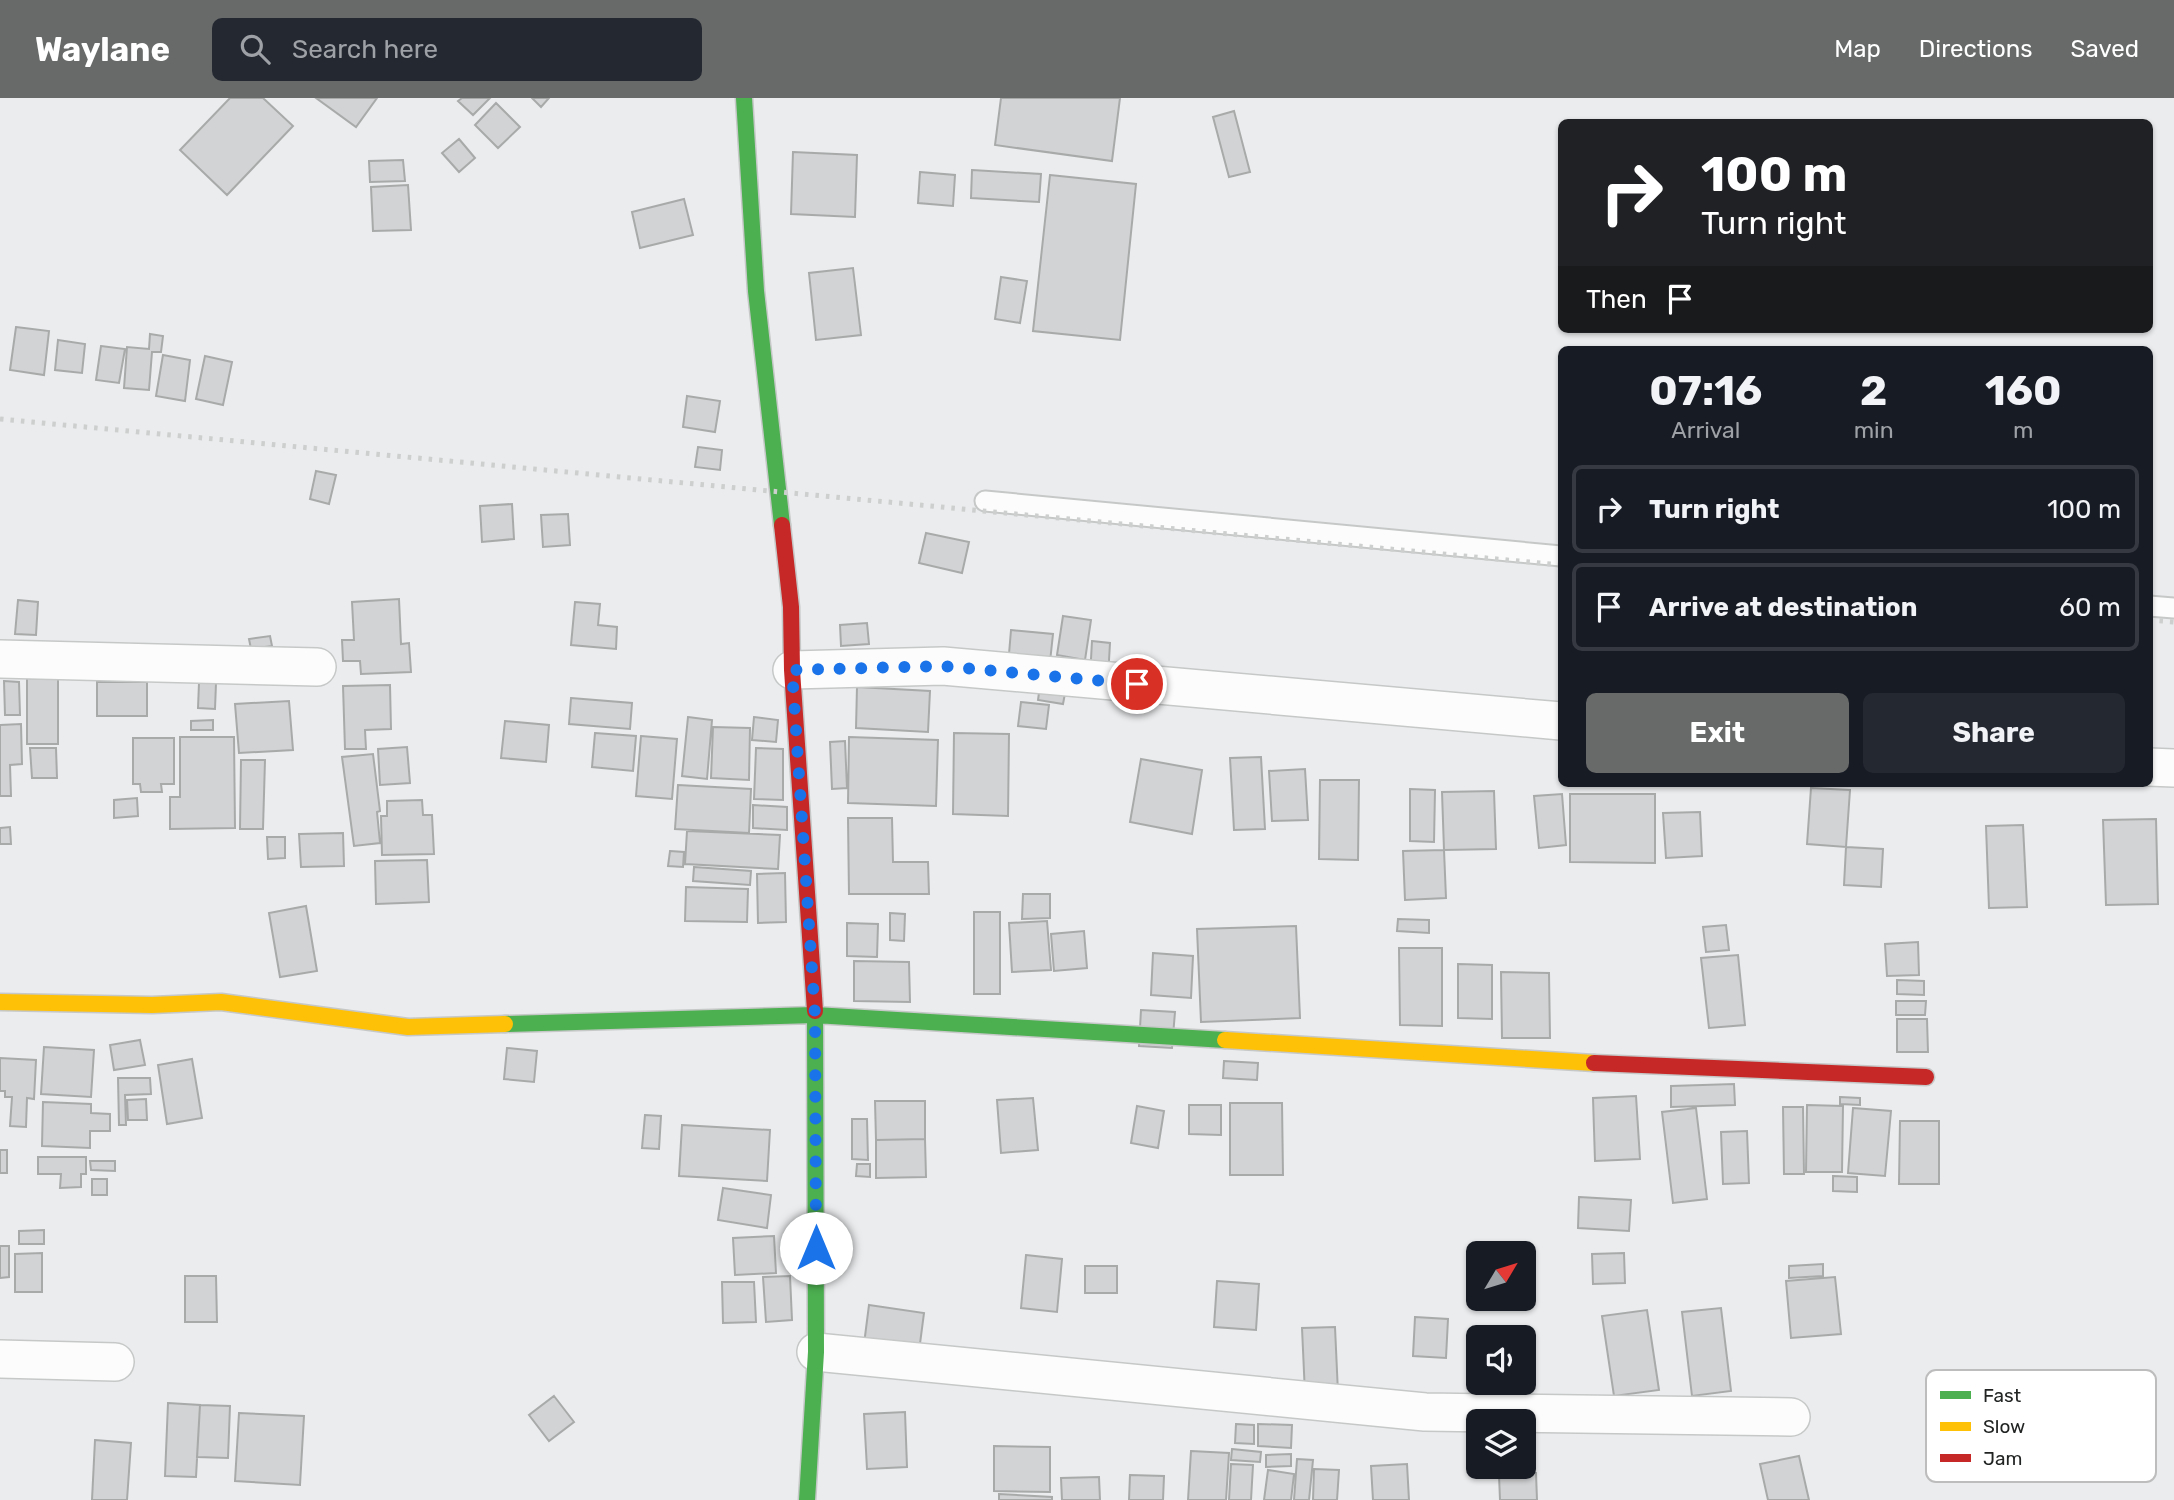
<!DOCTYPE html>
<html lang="en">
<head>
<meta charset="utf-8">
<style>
	:root { --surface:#171b24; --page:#242831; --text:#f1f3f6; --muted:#9ea1a6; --line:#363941; --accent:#686a6a }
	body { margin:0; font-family:Rubik,sans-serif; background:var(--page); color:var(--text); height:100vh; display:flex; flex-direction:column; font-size:26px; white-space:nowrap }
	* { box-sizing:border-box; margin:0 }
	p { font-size:23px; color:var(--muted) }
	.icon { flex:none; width:38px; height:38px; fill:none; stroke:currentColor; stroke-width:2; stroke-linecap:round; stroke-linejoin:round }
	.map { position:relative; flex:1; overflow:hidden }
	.side { position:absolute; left:1558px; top:248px; width:595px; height:441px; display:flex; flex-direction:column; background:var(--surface); border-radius:10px; box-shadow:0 2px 5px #0004 }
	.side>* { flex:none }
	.top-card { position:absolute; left:1558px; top:21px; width:595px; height:214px; border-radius:10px; box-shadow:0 2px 5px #0004; background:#202124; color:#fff; overflow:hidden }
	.needle { width:46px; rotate:52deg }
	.fabs { position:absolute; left:1466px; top:1143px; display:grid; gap:14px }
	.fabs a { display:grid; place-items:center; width:70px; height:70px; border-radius:10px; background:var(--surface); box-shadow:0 2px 5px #0004; font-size:35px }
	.pin { position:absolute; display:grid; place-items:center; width:60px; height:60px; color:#fff; margin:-30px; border:4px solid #fff; border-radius:50%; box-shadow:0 2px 7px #0007 }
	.me { position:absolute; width:77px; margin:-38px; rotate:0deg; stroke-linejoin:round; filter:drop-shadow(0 0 5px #0008) }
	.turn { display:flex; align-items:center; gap:24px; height:147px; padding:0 28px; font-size:32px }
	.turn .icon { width:91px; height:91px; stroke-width:2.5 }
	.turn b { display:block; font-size:49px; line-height:60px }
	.then { display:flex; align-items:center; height:66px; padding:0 28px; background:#0003; gap:14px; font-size:26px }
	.eta { display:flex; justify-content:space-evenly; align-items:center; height:119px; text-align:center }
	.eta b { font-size:42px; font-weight:700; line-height:49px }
	.button { display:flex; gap:14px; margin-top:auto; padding:14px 28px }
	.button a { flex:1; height:80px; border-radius:10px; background:var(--accent); color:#fff; font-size:28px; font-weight:700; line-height:80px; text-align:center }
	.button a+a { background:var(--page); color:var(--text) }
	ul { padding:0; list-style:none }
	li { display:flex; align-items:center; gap:21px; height:88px; margin:0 14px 10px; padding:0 14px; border:4px solid var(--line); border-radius:10px }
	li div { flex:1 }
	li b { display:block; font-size:26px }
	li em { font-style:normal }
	header { display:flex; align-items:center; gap:42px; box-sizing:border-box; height:98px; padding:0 35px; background:var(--accent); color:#fff }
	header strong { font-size:33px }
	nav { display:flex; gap:38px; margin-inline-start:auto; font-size:24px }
	.search { width:490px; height:63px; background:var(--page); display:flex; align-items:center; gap:18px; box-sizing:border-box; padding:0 24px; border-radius:10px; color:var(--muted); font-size:26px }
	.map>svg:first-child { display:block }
</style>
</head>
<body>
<header>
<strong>Waylane</strong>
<div class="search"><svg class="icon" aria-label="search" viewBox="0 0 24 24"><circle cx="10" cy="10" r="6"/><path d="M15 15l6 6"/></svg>Search here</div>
<nav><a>Map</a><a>Directions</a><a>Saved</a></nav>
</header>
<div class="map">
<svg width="2174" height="1402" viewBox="0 0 2174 1402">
	<rect width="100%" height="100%" fill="#eaeced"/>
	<path fill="#d2d3d4" stroke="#a8aaaa" stroke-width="2" d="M230,0h33l30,28 -66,69 -47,-45z
		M316,0h61l-21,29z
		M462,0h28l-17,17 -15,-14z
		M532,0h17l-8,9z
		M1001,0h119l-8,63 -117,-16z
		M496,5l24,24 -22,21 -23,-23z
		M1234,13l16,61 -21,5 -16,-60z
		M459,41l16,19 -16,14 -17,-19z
		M793,54l64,3 -2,62 -64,-3z
		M403,62l2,21 -35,1 -1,-21z
		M972,72l69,4 -2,28 -68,-4z
		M920,74l35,3 -2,31 -35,-3z
		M1050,77l86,9 -16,156 -87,-9z
		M408,87l3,45 -38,1 -2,-44z
		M684,101l9,36 -53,13 -8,-36z
		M853,170l8,67 -45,5 -7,-67z
		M1001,179l26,4 -7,42 -25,-4z
		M16,229l33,4 -5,44 -34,-5z
		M150,236l13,2 -2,16h-9l-3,38 -25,-2 3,-41 22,2z
		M58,242l27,4 -3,29 -27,-3z
		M101,248l24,3 -6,34 -23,-3z
		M163,257l27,5 -5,41 -29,-5z
		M205,258l27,6 -9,43 -27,-6z
		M687,298l33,5 -5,31 -32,-5z
		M698,349l24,3 -2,20 -25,-3z
		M316,373l20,4 -7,29 -19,-5z
		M512,406l2,35 -32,3 -2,-36z
		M568,416l2,31 -27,2 -2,-32z
		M926,435l43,9 -7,31 -43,-10z
		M399,501l2,45 8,-1 2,29 -50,2 -1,-13h-17l-1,-21h12l-2,-38z
		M18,502l20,2 -2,33 -21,-1z
		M575,504l25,2 -2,21 19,2 -1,22 -45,-4z
		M1063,518l28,4 -6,40 -28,-5z
		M867,525l2,21 -28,2 -1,-21z
		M1011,532l42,4 -4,37 -41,-5z
		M270,538l2,10 -21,3 -2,-10z
		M1092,543l18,2 -2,35 -18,-1z
		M27,580l31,1v65h-31z
		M1041,580l26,5 -4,21 -25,-4z
		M4,583l15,1 1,33h-15z
		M97,584h50v34h-50z
		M199,585h17l-1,26 -17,-1z
		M390,587l1,44 -26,1 1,19h-21l-2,-63z
		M857,589l73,4 -2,41 -72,-4z
		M571,600l61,5 -2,26 -61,-5z
		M289,603l4,49 -54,3 -4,-49z
		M1021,604l28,3 -3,24 -28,-3z
		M688,619l24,3 -5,59 -25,-3z
		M754,619l24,3 -2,22 -24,-2z
		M213,622v10h-22v-9z
		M505,623l44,4 -3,37 -45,-4z
		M21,626l1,40 -12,1 1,31h-11v-71z
		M713,629l37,1 -1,52 -38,-2z
		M595,635l41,3 -3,35 -41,-4z
		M954,635l55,1 -1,82 -55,-2z
		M641,638l36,3 -5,60 -36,-3z
		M180,639h54l1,91 -65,1v-32h10z
		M849,639l89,3 -2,66 -88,-3z
		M133,640h41v46h-13l1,8h-21l-1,-8h-7z
		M845,643l2,47 -15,1 -2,-47z
		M407,649l3,36 -30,2 -2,-36z
		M30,650h26l1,30h-25z
		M756,650l27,1v51l-29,-1z
		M373,656l7,57 -3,1 3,31 -26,3 -12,-89z
		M1261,659l4,72 -31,1 -4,-72z
		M1141,661l61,11 -10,64 -62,-12z
		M241,662h24l-2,69h-23z
		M1305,671l3,51 -36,1 -3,-50z
		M1320,682h39l-1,80 -39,-1z
		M678,687l73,4 -2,44 -74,-4z
		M1811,690l39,2 -4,57 -39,-3z
		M1410,691l25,1 -1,52 -24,-1z
		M1494,693l2,58 -52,1 -2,-58z
		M1562,696l4,51 -27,3 -5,-52z
		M1570,696h85v69l-85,-1z
		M137,700l1,18 -24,2v-18z
		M422,702l1,15h9l2,39 -52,1 -1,-39h6v-15z
		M753,707l34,2v23l-34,-2z
		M1700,714l2,44 -36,2 -3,-45z
		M848,720h44l1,44h35l1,32h-80z
		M2156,721l2,85 -52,1 -3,-85z
		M2023,727l4,82 -38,1 -3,-82z
		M10,729l1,17h-11v-16z
		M687,733l93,4 -2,34 -93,-5z
		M343,735l1,33 -43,1 -2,-33z
		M267,739h18v21l-17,1z
		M1846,749l37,2 -2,38 -37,-2z
		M1444,752l2,48 -41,2 -2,-49z
		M670,753l14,1 -1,15 -15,-1z
		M427,762l2,42 -53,2 -1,-43z
		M694,769l57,4 -1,14 -57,-4z
		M785,775l1,49 -28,1 -1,-49z
		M686,789l62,2 -1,33 -62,-1z
		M1023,796h27v24l-28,1z
		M306,808l11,65 -37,6 -11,-64z
		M974,814h26v82h-26z
		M890,815l15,1 -1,27 -14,-1z
		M1398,821l31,1v13l-32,-2z
		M1047,823l4,49 -39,2 -3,-49z
		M847,825l31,1 -1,33 -30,-1z
		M1726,827l3,25 -23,2 -3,-25z
		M1296,828l4,92 -99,4 -4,-93z
		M1084,833l3,37 -33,3 -3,-37z
		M1918,844l1,33 -32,1 -2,-32z
		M1399,850h43v78l-42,-1z
		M1153,855l40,3 -2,42 -40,-3z
		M1738,857l7,70 -36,3 -8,-70z
		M854,863l55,1 1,40 -56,-1z
		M1458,866l34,1v54l-34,-1z
		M1501,874l48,1 1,65h-48z
		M1897,882l27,1v14l-27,-1z
		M1896,903h30l-1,14h-29z
		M1141,912l34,2 -3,36 -33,-2z
		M1897,921h30l1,33h-31z
		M140,942l5,25 -31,5 -4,-25z
		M44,949l50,3 -3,47 -50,-3z
		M507,950l30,3 -3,31 -30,-3z
		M0,960l36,2 -2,39 -7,-1 -1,29 -16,-1 2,-29h-7v-6h-5z
		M192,961l10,59 -35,6 -9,-59z
		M1224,963l34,2 -1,17 -34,-2z
		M118,980h32l1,16 -26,1 1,30h-7z
		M1734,986l1,21 -64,2v-21z
		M1636,998l4,63 -45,2 -2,-63z
		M1840,999l20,1v7l-20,-1z
		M1033,1000l5,52 -37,3 -4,-53z
		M146,1001l1,21h-19l-1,-20z
		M875,1003h50v38l-49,1z
		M43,1004l48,2v9l19,1v17h-20v17l-48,-2z
		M1230,1005h52l1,72h-53z
		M1189,1007h32v30l-32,-1z
		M1807,1007l36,1 -1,66h-36z
		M1137,1008l27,5 -6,37 -27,-5z
		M1783,1009h20l1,67h-20z
		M1696,1010l11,91 -34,4 -11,-91z
		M1853,1010l38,3 -6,65 -37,-3z
		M645,1017l16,1 -2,33 -17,-1z
		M852,1021h15l1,41 -16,-1z
		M1900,1023h39v63h-40z
		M682,1027l88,5 -3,51 -88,-5z
		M1747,1033l2,52 -26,1 -2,-52z
		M925,1041l1,38 -50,1v-38z
		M0,1052h7v23h-7z
		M38,1059h48v17h-5v13l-21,1 1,-14h-23z
		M90,1063h25v10l-24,-1z
		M857,1066h13v13l-14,-1z
		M1833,1078l24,1v15l-24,-1z
		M92,1081h15v16h-15z
		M723,1090l48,7 -4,33 -49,-8z
		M1579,1099l52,3 -2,31 -51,-3z
		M44,1132v14h-25v-13z
		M774,1138l2,37 -41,2 -2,-37z
		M0,1148h9v31l-9,1z
		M42,1155v39h-27v-38z
		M1624,1155l1,30 -32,1 -1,-30z
		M1026,1157l36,4 -5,53 -36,-4z
		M1823,1166v12l-34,2v-12z
		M1085,1168h32v27h-32z
		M185,1178h31l1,46h-32z
		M790,1178l2,44 -26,2 -3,-45z
		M1835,1179l6,57 -50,4 -5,-57z
		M1217,1183l42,3 -3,46 -42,-3z
		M722,1184h32l2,40 -33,1z
		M869,1207l55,8 -6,46 -55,-7z
		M1721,1210l10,83 -39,5 -10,-84z
		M1647,1212l12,80 -45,6 -12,-80z
		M1415,1219l33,2 -2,39 -33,-2z
		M1335,1229l3,66 -33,1 -3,-66z
		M554,1298l20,26 -25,19 -20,-26z
		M168,1305l32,2 -4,72 -31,-1z
		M200,1307l30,1 -2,52 -31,-1z
		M905,1314l2,55 -40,2 -3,-55z
		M239,1315l65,3 -4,69 -65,-4z
		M1236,1326l18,1v19l-19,-1z
		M1258,1326l34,1 -1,23 -33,-2z
		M95,1342l36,3 -4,57h-35z
		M994,1348l56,1v45l-56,-1z
		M1232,1351l29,3 -1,10 -29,-2z
		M1191,1353l38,2 -3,47h-38z
		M1291,1356v12l-25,1v-12z
		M1799,1358l10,44h-41l-8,-36z
		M1297,1361l16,1 -4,40h-15z
		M1231,1366l22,1 -2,35h-22z
		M1407,1366l2,36h-36l-2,-34z
		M1314,1371l25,1 -2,30h-24z
		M1268,1372l26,4 -3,26h-27z
		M1536,1375l1,27h-37l-1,-25z
		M1130,1377l34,1 -1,24h-34z
		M1099,1379l1,23h-38l-1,-22z
		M999,1396l53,3v3h-53z"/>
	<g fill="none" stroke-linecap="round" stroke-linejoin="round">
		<defs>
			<path id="lane" d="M985,403l576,55
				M2149,508l25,2"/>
			<path id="street" d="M0,561l317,8
				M792,572l151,-4 618,55
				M2149,669l25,1
				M816,1254l609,60 366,5
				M0,1261l115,3"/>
			<path id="fast" d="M744,0l12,193 26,234
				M505,926l310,-9 410,25
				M807,1402l9,-148 -1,-341"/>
			<path id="slow" d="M0,904l152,3 69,-3 187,25 97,-3
				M1225,942l369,23"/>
			<path id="jam" d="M782,427l9,82 1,63 23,341
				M1594,965l332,14"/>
		</defs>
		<use href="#lane" stroke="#c6c8c8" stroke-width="23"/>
		<use href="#street" stroke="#c6c8c8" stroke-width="40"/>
		<use href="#fast" stroke="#c6c8c8" stroke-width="19"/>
		<use href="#slow" stroke="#c6c8c8" stroke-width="19"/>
		<use href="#jam" stroke="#c6c8c8" stroke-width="19"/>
		<use href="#lane" stroke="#fcfcfc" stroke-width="19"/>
		<use href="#street" stroke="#fcfcfc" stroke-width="37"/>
		<use href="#fast" stroke="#4caf50" stroke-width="16"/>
		<use href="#slow" stroke="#ffc107" stroke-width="16"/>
		<use href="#jam" stroke="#c62828" stroke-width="16"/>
		<path stroke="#cdcece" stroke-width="5" stroke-dasharray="3.5 7" stroke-linecap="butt" d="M0,321l1561,146
			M2149,522l25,2"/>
	</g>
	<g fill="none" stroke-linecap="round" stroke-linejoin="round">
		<path stroke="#1a73e8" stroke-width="12" stroke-dasharray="0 21.6" d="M816,1150l-1,-233 -23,-345 151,-4 194,18"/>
	</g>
	<rect x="1926" y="1272" width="230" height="112" rx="10" fill="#fff" stroke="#bdbdbd" stroke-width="2"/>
	<rect x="1940" y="1293" width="31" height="8" fill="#4caf50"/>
	<rect x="1940" y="1324" width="31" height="9" fill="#ffc107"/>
	<rect x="1940" y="1356" width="31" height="8" fill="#c62828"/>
	<g font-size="19" fill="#222424">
		<text x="1983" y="1304">Fast</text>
		<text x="1983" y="1335">Slow</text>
		<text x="1983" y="1367">Jam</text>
	</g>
</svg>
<div class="fabs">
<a><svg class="needle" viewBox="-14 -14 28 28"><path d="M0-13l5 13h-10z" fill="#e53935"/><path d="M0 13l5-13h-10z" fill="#9ea1a6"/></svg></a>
<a><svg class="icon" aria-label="sound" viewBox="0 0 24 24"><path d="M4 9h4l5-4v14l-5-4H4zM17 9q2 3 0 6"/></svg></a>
<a><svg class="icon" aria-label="layers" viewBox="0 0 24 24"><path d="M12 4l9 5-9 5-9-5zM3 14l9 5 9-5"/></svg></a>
</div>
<div class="pin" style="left:1137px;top:586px;background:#d93025"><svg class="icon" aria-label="arrive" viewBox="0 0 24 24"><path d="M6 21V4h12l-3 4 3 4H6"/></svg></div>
<svg class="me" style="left:816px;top:1150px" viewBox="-20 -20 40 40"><circle r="19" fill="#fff"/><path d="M0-13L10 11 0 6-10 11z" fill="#1a73e8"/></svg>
<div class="top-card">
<div class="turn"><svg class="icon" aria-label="right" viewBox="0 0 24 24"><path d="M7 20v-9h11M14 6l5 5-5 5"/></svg><div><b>100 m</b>Turn right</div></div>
<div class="then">Then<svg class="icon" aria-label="arrive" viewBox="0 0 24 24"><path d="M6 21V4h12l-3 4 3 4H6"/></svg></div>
</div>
<section class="side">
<div class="eta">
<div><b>07:16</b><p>Arrival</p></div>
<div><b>2</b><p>min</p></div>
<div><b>160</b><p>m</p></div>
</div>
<ul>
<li><svg class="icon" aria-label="right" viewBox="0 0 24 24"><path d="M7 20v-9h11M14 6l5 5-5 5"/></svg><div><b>Turn right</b></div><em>100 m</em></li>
<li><svg class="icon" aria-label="arrive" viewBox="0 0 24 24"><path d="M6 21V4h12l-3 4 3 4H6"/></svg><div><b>Arrive at destination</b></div><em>60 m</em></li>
</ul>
<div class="button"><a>Exit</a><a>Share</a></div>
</section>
</div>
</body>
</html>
